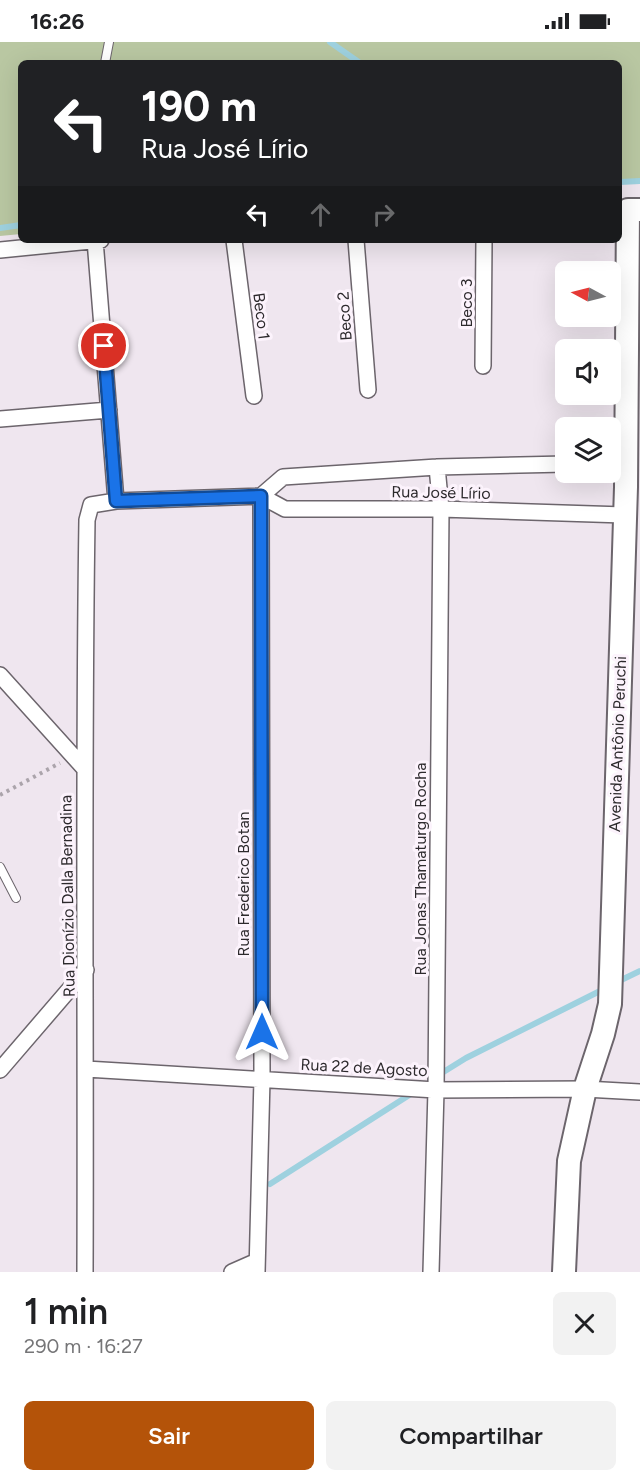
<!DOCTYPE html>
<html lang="pt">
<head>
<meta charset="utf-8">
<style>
	:root { --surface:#fff; --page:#f2f2f2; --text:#202124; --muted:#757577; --accent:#b45309 }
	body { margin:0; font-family:Figtree,sans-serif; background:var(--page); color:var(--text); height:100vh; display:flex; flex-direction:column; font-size:22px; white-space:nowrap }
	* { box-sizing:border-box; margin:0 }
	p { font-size:20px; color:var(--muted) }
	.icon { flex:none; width:33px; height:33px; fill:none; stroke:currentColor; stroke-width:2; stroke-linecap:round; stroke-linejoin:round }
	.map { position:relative; height:1230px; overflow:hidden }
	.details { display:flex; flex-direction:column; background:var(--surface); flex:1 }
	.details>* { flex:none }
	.hud { position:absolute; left:18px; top:18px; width:604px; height:183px; border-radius:9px; box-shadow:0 6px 24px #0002; background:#202124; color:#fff; overflow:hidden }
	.needle { width:39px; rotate:277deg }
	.buttons { position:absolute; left:555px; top:219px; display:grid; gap:12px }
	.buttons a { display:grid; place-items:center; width:66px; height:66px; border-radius:9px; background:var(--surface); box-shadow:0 6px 24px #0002; font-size:30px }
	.pin { position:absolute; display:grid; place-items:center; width:51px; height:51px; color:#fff; margin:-26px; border:3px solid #fff; border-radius:50%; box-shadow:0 2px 6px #0007 }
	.me { position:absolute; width:66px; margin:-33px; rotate:0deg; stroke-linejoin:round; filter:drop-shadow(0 0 4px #0008) }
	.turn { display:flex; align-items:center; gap:21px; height:126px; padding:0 24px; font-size:27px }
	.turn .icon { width:78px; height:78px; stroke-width:2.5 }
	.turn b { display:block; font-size:42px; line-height:51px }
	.lanes { display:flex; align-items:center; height:57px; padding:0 24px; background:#0003; justify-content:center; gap:30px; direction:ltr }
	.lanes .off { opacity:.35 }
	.round { display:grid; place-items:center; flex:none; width:63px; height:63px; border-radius:9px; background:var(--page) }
	.summary { display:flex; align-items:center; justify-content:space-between; height:102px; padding:0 24px }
	h1 { font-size:36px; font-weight:600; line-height:45px }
	.action { display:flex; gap:12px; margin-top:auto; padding:12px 24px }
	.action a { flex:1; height:69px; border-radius:9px; background:var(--accent); color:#fff; font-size:24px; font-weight:600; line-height:69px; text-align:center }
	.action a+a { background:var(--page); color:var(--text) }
	.status { display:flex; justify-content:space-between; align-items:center; height:42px; padding:0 30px; background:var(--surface); direction:ltr }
	.status svg { height:16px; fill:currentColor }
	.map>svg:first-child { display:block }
</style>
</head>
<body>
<div class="status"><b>16:26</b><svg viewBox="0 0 49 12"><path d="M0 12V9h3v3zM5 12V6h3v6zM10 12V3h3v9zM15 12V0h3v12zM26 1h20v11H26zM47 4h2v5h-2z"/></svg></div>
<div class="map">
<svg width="640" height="1230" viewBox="0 0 640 1230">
	<rect width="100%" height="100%" fill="#efe6ef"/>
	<path fill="#b9c7a2" d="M0,0h640v139l-20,2v-120h-599v171l-21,2z"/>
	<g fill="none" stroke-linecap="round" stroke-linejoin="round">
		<path stroke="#9ed1df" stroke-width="6" d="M330,0l30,21
			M620,140l20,-1
			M0,186l21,-3
			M615,941l25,-12
			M437,1034l29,-18 140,-70
			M270,1142l144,-92"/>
		<defs>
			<path id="service" d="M105,21l4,-21
				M0,825l16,31"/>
			<path id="minor" d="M95,198l21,261
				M234,198l20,156
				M356,198l12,150
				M0,208l101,-10
				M483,324l1,-126
				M0,377l109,-9
				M610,422l16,-1
				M0,633l83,92
				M86,1027l350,21 149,-1 55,3
				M0,1028l86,-100
				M85,1230c1,-251 -2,-501 2,-752l4,-15 25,-4 145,-5 24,13h156l183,6
				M232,1230l25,-11
				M257,1230l5,-193 -1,-583 22,-19 154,-10 129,-3
				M431,1230l5,-182 5,-581 -4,-42"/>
			<path id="secondary" d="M564,1230l5,-111 16,-72 18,-55 7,-30 16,-517 2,-277h12"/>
		</defs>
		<use href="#service" stroke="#6c656c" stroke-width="10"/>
		<use href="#minor" stroke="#6c656c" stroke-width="18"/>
		<use href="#secondary" stroke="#6c656c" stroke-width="26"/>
		<path stroke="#aba4ab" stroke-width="4" stroke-dasharray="3 4.5" stroke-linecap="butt" d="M0,753l60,-32"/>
		<use href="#service" stroke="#fff" stroke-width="8"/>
		<use href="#minor" stroke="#fff" stroke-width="15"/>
		<use href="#secondary" stroke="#fff" stroke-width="22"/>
	</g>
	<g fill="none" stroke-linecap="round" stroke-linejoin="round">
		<defs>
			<path id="route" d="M104,304l12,155 145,-5 1,536"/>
		</defs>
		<use href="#route" stroke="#114b97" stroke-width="15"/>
		<use href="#route" stroke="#1a73e8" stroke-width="10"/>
	</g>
	<g text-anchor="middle" stroke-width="6" stroke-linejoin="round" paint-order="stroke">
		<g font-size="16" fill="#2d2a2d" stroke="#fcf3fc">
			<text transform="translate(466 261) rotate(-90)" y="6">Beco 3</text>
			<text transform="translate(262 274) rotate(83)" y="6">Beco 1</text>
			<text transform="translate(344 274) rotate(-94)" y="6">Beco 2</text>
			<text transform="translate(441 450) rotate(1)" y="6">Rua José Lírio</text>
			<text transform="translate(617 702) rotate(-88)" y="6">Avenida Antônio Peruchi</text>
			<text transform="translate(420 827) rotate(-90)" y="6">Rua Jonas Thamaturgo Rocha</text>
			<text transform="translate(243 842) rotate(-90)" y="6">Rua Frederico Botan</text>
			<text transform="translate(67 854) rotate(-91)" y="6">Rua Dionízio Dalla Bernadina</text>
			<text transform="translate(364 1025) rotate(3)" y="6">Rua 22 de Agosto</text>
		</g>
	</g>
</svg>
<div class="buttons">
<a><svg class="needle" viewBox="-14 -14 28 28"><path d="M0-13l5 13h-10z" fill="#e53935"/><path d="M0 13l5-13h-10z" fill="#757577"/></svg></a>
<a><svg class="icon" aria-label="sound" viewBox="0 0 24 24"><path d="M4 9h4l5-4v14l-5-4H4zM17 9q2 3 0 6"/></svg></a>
<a><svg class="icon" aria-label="layers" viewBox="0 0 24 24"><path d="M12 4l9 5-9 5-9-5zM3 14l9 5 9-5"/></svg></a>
</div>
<div class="pin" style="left:104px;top:304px;background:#d93025"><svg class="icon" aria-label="arrive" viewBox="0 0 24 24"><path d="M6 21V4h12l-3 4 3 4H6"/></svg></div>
<svg class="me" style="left:262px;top:990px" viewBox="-20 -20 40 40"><path d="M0-17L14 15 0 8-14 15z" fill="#1a73e8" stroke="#fff" stroke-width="4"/></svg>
<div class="hud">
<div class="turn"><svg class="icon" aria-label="left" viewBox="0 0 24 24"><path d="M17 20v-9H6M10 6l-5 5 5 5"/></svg><div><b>190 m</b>Rua José Lírio</div></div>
<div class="lanes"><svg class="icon" aria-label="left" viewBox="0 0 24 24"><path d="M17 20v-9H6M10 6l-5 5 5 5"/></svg><svg class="icon off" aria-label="ahead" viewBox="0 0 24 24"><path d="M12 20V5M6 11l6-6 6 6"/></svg><svg class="icon off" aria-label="right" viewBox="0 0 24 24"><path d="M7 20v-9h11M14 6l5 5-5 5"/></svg></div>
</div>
</div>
<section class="details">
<div class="summary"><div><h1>1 min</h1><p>290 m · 16:27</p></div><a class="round"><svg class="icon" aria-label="close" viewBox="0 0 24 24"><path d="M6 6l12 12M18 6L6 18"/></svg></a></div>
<div class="action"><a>Sair</a><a>Compartilhar</a></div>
</section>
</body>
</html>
